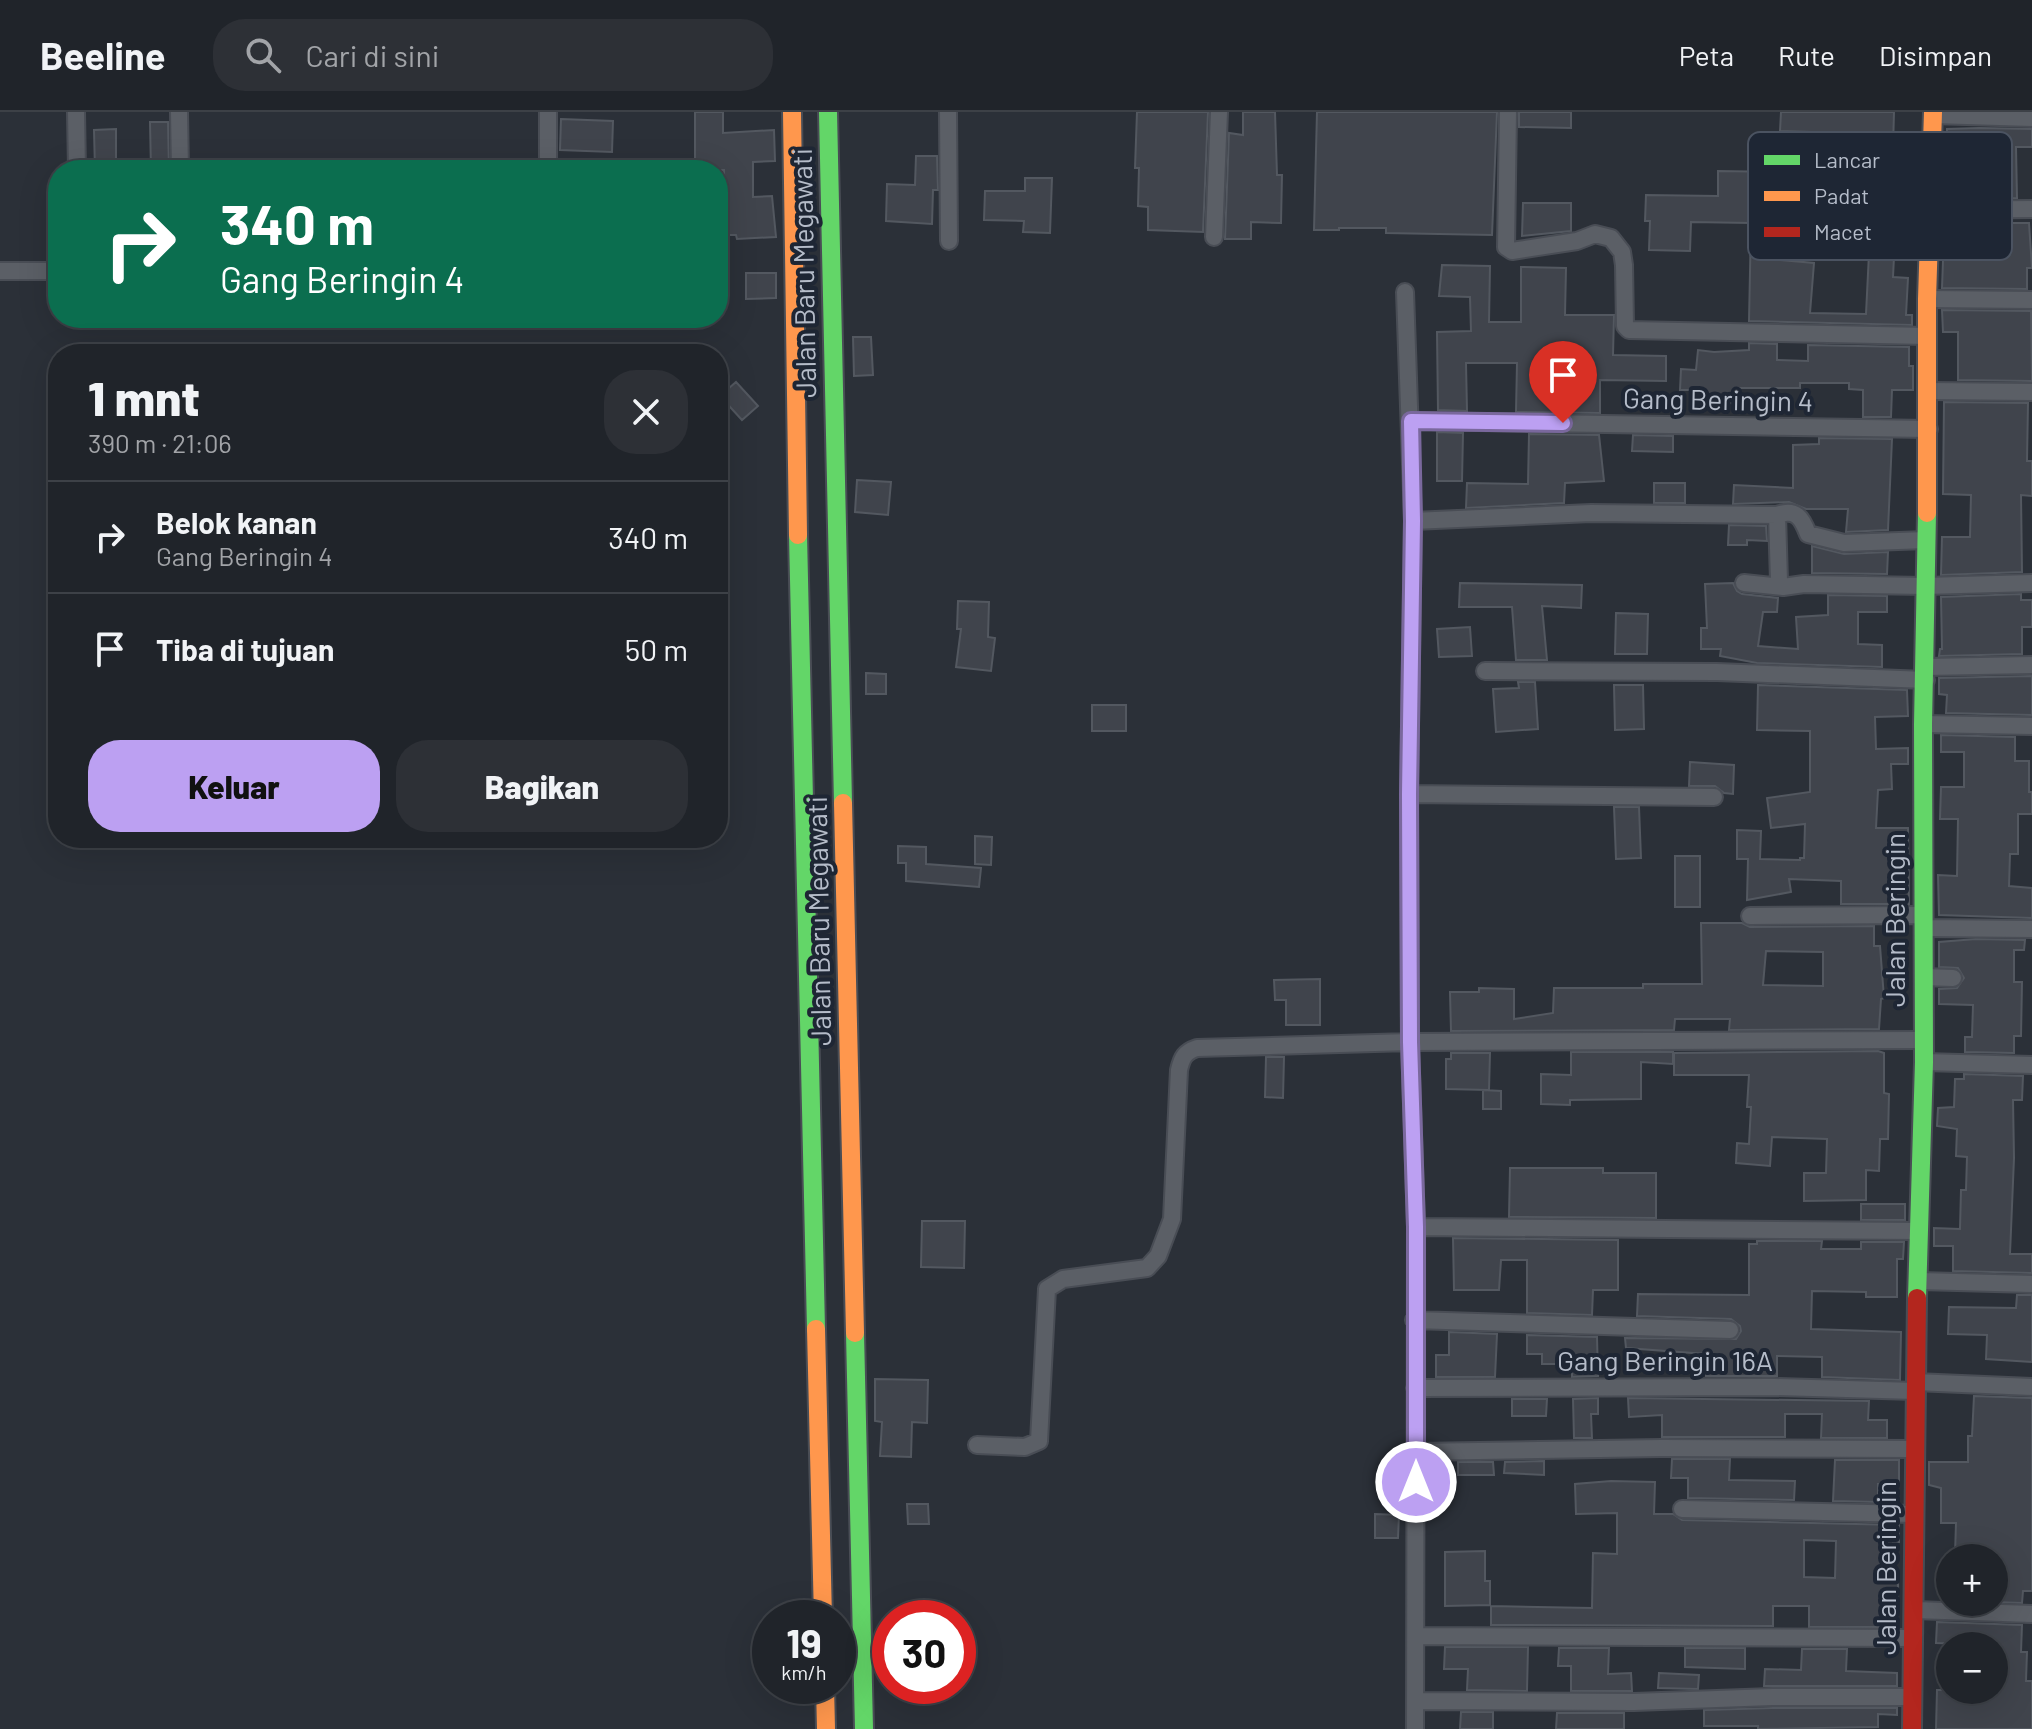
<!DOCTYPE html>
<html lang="id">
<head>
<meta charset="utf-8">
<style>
	:root { --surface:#20242a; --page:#2d3036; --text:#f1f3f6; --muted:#a2a4a8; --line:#3d4147; --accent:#bca0f2 }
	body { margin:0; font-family:Barlow,sans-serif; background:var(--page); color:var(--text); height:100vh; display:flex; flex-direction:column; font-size:30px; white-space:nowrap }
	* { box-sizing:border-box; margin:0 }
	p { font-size:26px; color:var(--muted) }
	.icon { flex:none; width:44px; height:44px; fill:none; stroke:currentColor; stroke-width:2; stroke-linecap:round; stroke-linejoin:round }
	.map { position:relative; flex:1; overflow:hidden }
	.panel { position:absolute; left:48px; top:232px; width:680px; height:504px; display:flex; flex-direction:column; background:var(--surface); border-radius:32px; box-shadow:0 8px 32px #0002,0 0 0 2px var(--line) }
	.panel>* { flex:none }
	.hud { position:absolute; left:48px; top:48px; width:680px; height:168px; border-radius:32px; box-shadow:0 8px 32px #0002,0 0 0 2px var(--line); background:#0b6e4f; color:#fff; overflow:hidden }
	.controls { position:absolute; left:1936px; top:1432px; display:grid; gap:16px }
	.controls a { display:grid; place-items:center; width:72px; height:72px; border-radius:50%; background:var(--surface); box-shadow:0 8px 32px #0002,0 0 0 2px var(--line); font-size:40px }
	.speed { position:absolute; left:752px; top:1488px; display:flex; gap:16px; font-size:40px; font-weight:700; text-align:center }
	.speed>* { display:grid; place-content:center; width:104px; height:104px; border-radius:50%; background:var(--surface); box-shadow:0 8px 32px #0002,0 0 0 2px var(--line); line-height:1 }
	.speed small { font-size:20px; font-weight:400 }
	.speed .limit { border:12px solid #d22; background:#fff; color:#111 }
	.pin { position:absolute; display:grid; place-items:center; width:68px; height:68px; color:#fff; margin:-82px -34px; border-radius:50% 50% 50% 0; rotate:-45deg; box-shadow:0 0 8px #0007 }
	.pin .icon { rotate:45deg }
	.me { position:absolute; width:88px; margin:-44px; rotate:0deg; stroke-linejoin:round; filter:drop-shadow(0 0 6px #0008) }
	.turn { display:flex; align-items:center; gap:28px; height:168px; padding:0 40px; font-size:36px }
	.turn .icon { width:104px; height:104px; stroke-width:2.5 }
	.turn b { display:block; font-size:56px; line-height:68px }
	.round { display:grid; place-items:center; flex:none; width:84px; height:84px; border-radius:32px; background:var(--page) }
	.summary { display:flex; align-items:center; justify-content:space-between; height:136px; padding:0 40px }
	h1 { font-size:48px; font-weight:800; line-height:60px }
	.primary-button { display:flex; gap:16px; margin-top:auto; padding:16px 40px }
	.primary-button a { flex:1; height:92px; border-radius:32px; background:var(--accent); color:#111; font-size:32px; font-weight:800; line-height:92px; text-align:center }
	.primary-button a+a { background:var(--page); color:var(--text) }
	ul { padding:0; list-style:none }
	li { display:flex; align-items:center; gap:24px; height:112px; padding:0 40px; border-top:2px solid var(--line) }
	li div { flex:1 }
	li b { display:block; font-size:30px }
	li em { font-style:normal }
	header { display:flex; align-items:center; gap:48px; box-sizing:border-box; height:112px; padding:0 40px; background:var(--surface); border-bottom:2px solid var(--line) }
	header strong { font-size:38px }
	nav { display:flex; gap:44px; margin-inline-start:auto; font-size:28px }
	.search { width:560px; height:72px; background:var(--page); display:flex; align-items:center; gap:20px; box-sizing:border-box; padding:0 28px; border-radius:32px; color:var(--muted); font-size:30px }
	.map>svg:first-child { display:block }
</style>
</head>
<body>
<header>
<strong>Beeline</strong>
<div class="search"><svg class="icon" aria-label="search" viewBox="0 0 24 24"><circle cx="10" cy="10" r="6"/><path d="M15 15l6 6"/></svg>Cari di sini</div>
<nav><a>Peta</a><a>Rute</a><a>Disimpan</a></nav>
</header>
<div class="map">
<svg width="2032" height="1617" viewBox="0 0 2032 1617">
	<rect width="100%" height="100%" fill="#2b3038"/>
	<path fill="#40444c" stroke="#535860" stroke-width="2" fill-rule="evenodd" d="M695,0h28v21l51,-3 1,31 -22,1v35l19,-1 4,41 -39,2 -1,-4h-18v-28h7l-1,-37h-29z
		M1137,0h71l-5,120 -55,-2v-23l-10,-1 1,-38h-4z
		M1243,0h32l2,63h5l-1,48 -30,-1v17h-26l4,-106 14,2z
		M1317,0h180l-5,123 -106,-2v-5h-47v2h-25z
		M1519,0h52v16l-52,-1z
		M1781,0h113l-2,72 -48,-1v-50l-64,-2z
		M561,7l52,2 -1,31 -52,-2z
		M150,10h18l1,48h-18z
		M1979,16l53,1v18h-16l1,51 -72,1 2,-70z
		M116,17v41h-21l-1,-40z
		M916,44h21l1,34h-5l-1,34 -46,-3 1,-37 28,1z
		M1718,59l62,1 -1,28 10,1v22h-7l-1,37 33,3 -4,50 56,1 4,-81h18l-2,23 8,1 -1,20 15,1 -2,37h6v10l-163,-4 2,-98 -60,-1 -1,29 -41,-1 1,-29h-5l1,-26 72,1z
		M1025,66h27l-2,55 -27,-1 1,-11 -40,-1 1,-29h40z
		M1523,91h48v28l-49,5z
		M2007,111h22l3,45h-5v21l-85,-1 2,-54h22v4h41z
		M1442,153l48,1 -1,56h32v-55l45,1 -1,47h49l-1,40 53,1v25l-66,-1v33l-84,-1 1,-49h-51l1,48 -29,-1 -1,-78 34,-1 -1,-34 -31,-1z
		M746,161h30v25l-30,1z
		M1942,198l89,1 1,70 -74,-1v-48h-15z
		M853,225h18l2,38 -19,1z
		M1749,231l28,1v16l31,1v-16l101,2v19h4v24h-21l-1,27h-28v-27l-14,-1v-6h-49v5h-61l-1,16 -45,-6 1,-8h-14l1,-21 15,1 2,-20 16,2 35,-2z
		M736,270l22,24 -16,14 -22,-24z
		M1944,290l84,1 -1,58h5v35l-11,-1 1,77 -81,3 1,-38h28l1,-42 -28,-1z
		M1437,320l26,1 -1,48h-25z
		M1529,322l70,1 5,46 -39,2 -1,20 -98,5 1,-25 61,1z
		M1633,323l40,1v16l-41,-1z
		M1819,326l73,1 -4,91 -42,2 2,-23h-42l-17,-7 -56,2 1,-19 59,3v-43l26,-1z
		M857,368l34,2 -3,33 -33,-3z
		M1654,371h31v20h-31z
		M1729,413l37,1 1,15 -20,-1v5h-19z
		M1812,434l32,8 44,-2 -1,22 -75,-1z
		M1460,471l122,2 -1,23 -39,-2 5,54h-31l-4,-53h-53z
		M1733,471l4,8 5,3 36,4 -1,14h-14l-5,34 40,3 -2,-32 32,-2v-20l59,1v16h-29v32l24,1v22l-125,-4 -37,-7 1,-7h-20v-21h6l-2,-44z
		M2021,482v6h11v27h-10v27l-83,2 1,-7h2l-1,-52z
		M958,489l31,1 -1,35 7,1 -4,33 -35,-4 5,-38h-4z
		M1616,501l32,1 -1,40h-32z
		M1470,515l2,29 -33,1 -2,-28z
		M866,561l20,1v20h-20z
		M2032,564v39l-86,-2 1,-18 -8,-1v-16z
		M1518,570h17l3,47 -42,3 -3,-43 26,-1z
		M1614,573h29l1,44 -29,1z
		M1758,573l149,5 1,26 -33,1 1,32 32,-1v16h-17l1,25 -14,1 -2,38h32l1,76h-68v-23l-52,-2 2,13 -44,8 1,-41h-11v-29l24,1 -1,28 40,1v-2h4l1,-34 -34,4 -4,-30 43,-6v-61l-53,-1z
		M1092,593h34v26h-34z
		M1941,623l74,2v24h14v31h3v22h-14v40h-8l-1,32 23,2v30l-93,-3 -1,-40 19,1 1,-57h-18l1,-32h23v-35h-23z
		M1690,650l44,3 -1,29 -9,-1 -9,-7h-26z
		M1614,695h25l2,51 -25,1z
		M975,724l17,1 -1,28 -16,-1z
		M898,734l28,1v17l55,4 -2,19 -73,-6v-18h-8z
		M1675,744h25v51h-25z
		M1701,811h41l8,4 124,-1v20h6l4,52 -3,1 -2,30 -150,1 1,-11h-55l-1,11 -223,1 -1,-39h29v-4l35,1v30l39,-6 1,-25h89v-4h59zM1766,839l57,1v34l-60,-1z
		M1976,827l49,1 -1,10h-10v32h8l-1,54h-7v17l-49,-1v-15h7l1,-32 -34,-1v-15l18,-1 7,-10 -6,-10 -19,-1v-25z
		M1320,867v46h-34v-25h-11l-1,-20z
		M1878,939l6,2v40l5,1 -1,45h-8l-1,32 -13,-1v30l-62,1v-28h22l1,-34 -55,-2 -2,29 -34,-3 1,-20 12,1 2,-37h-4l2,-32h-75v-22z
		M1571,940h102v12l-32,-2v37l-71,1v5l-29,-1v-30l30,1z
		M1451,941h39l-1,37 -43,-1v-30h5z
		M1266,945h18l-1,41 -18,-1z
		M1964,962l59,2 -1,24h-9l1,58 -4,96h22v19l-79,-2v-25h-19v-18l26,1 1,-39h5l1,-33 -11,-1 1,-27 -20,-3 1,-18 16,-1 1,-28h9z
		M1483,978l18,1v18h-18z
		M1510,1056h93v5h53v45l-147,-1z
		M1861,1092h44v16h-44z
		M922,1109h43l-1,47 -43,-1z
		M1453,1126l165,2v50h-25l-1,25 -65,-2v-53h-26l-2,30h-45z
		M1757,1129h65l-1,8h40v-7h43l-1,17h-6v38h-31v-5l-54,-1 -1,38 90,3 -1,48 -78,-3v-20l-45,-1v20h-71v-22l-80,-6 -1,-10 111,1 5,-8 -1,-5 -9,-7 -94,-3 1,-22 111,1v-51h8z
		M2017,1183h15v67l-46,-3 1,-24 -39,-1 1,-27 67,1z
		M1449,1220l48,2 -2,43h-59v-22h13z
		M1527,1223l70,2 1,39 -26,1v-13h-30v-10h-15z
		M875,1267l53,1 -1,43 -15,-1 -1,35 -31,-1 2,-34 -7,-1z
		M1974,1284l58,2v193h-9l-1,12 -28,-1v-48h-39l1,-31h-15v-35l-12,-3v-23h39v-26h4z
		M1598,1286v16h-7l1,24h-18l-1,-39z
		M1628,1286l241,3 -1,19h19v18h-66l1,-24h-37v23h-123v-22l-33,2z
		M1512,1287h35l-1,17h-34z
		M1672,1347h58l-1,21 66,1 -1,19 -106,-2v-20h-17z
		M1835,1348h64v24h-21v18l-45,-1z
		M1544,1349v14l-40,-2 1,-11z
		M1458,1350h35l1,13h-36z
		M1611,1369l44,1 -1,32h19l9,6 217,5v17h-6l-2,38h7v47h-89v-21h-36v20l-282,-1v-19l101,2 1,-55 24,1v-41l-41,1 -1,-30zM1804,1428l32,1 -1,37 -31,-1z
		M907,1392h21l1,20h-21z
		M1375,1402l24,1 -1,23h-23z
		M1485,1439v30h5v24l-45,1v-54z
		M1937,1510l85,3 -1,27h6l-1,29h6v48h-96l1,-39h57v-45l-58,-2z
		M1445,1535h83l-1,44 -60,-1 1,-21h-24z
		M1559,1536h50l-1,26 23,-1 1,18h-61v-25h-13z
		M1685,1536h60v21l-60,-2z
		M1802,1537h45l-1,22 51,2v13h-133l1,-17 36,1z
		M1659,1561l40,2 -1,14 -40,-1z
		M1772,1596h125v7l-19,-1v13l-120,2v-3h-54v-16z
		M1461,1600h32v17h-33z
		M1557,1601h67v16h-68z"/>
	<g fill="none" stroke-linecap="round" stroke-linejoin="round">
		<defs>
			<path id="street" d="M76,0l1,58
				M179,0l1,58
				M948,0l1,129
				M1508,0l-2,135 6,4 65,-10 18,-7 16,4 11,14 2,13 1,61 4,4 298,6
				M1933,3l99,3
				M548,58v-58
				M1929,98l103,-1
				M1819,109l109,2
				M1214,125l5,-125
				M0,159h58
				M1405,180l8,229 -4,273 1,248 6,185 -1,502
				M1927,187l105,1
				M1928,279l104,1
				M1411,309l518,8
				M1777,403c19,-7 25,3 31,19l36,9 82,-3
				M1413,409l178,-8 186,2 2,66 4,6 21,-3 121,2 107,-3
				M1744,471l39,4
				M1926,555l106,-2
				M1485,559l232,1 209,8
				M1923,612l109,2
				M1409,682l305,3
				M1750,804l172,-1
				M1923,816l109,1
				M1923,865l30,1
				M1924,950l108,3
				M1416,1115l503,4
				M1919,1169l113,3
				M1414,1208l316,10
				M1915,1270l117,5
				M1415,1276l359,-1 141,4
				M977,1333l48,2 14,-6 8,-152 16,-10 84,-11 11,-12 14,-37 7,-149c3,-13 6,-18 18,-22l213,-6 512,-2
				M1416,1340l245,-4 253,1
				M1682,1397l232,5
				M1914,1498l118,4
				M1416,1524l498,2
				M1415,1589l219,1 138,-5h141"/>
			<path id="fast" d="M828,0l15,691
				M798,423l18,794
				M1917,1186l7,-236 -1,-338 4,-211
				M855,1221l9,396"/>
			<path id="slow" d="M792,0l6,423
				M1927,401v-214l6,-187
				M843,691l12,530
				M816,1217l7,289
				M825,1574l1,43"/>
			<path id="jam" d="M1912,1617l5,-431"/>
		</defs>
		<use href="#street" stroke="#494d55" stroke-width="20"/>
		<use href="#fast" stroke="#494d55" stroke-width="22"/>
		<use href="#slow" stroke="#494d55" stroke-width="22"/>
		<use href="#jam" stroke="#494d55" stroke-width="22"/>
		<use href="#street" stroke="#5b5f66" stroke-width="16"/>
		<use href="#fast" stroke="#63d668" stroke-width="18"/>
		<use href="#slow" stroke="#ff974d" stroke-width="18"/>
		<use href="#jam" stroke="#b3261e" stroke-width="18"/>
	</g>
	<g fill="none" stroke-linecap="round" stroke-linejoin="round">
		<defs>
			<path id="route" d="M1416,1370v-255l-6,-185 -1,-248 4,-273 -2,-100 152,2"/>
		</defs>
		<use href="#route" stroke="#7a689d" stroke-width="20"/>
		<use href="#route" stroke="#bca0f2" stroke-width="14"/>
	</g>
	<g text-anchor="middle" stroke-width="8" stroke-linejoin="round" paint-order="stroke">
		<g font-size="28" fill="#b5bcc9" stroke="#1e2634">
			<text transform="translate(804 161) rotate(-91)" y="10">Jalan Baru Megawati</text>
			<text transform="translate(1718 288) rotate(1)" y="10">Gang Beringin 4</text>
			<text transform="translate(1895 808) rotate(-90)" y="10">Jalan Beringin</text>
			<text transform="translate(819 809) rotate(-91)" y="10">Jalan Baru Megawati</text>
			<text x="1665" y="1259">Gang Beringin 16A</text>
			<text transform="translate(1886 1456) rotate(-90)" y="10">Jalan Beringin</text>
		</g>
	</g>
	<rect x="1748" y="20" width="264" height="128" rx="12" fill="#1e2634" stroke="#4b5361" stroke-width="2"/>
	<rect x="1764" y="43" width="36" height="10" fill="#63d668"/>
	<rect x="1764" y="79" width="36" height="10" fill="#ff974d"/>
	<rect x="1764" y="115" width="36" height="10" fill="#b3261e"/>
	<g font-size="22" fill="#b5bcc9">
		<text x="1814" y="56">Lancar</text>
		<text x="1814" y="92">Padat</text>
		<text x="1814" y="128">Macet</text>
	</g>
</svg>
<div class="controls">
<a>+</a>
<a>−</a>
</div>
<div class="speed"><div>19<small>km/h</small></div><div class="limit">30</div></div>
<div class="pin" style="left:1563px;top:311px;background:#d93025"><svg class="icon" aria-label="arrive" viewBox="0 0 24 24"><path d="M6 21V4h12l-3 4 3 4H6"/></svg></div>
<svg class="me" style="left:1416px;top:1370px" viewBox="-20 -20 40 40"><circle r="17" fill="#bca0f2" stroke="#fff" stroke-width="3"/><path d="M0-11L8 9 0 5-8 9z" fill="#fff"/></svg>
<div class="hud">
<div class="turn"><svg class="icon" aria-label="right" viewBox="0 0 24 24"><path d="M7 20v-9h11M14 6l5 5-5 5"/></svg><div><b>340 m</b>Gang Beringin 4</div></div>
</div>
<section class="panel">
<div class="summary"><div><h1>1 mnt</h1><p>390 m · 21:06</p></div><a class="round"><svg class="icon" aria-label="close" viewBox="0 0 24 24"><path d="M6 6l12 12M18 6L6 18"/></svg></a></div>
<ul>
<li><svg class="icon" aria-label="right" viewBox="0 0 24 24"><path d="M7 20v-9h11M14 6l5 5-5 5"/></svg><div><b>Belok kanan</b><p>Gang Beringin 4</p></div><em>340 m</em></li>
<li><svg class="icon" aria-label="arrive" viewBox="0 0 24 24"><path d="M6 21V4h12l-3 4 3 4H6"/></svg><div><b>Tiba di tujuan</b></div><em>50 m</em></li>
</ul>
<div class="primary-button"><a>Keluar</a><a>Bagikan</a></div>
</section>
</div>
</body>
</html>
